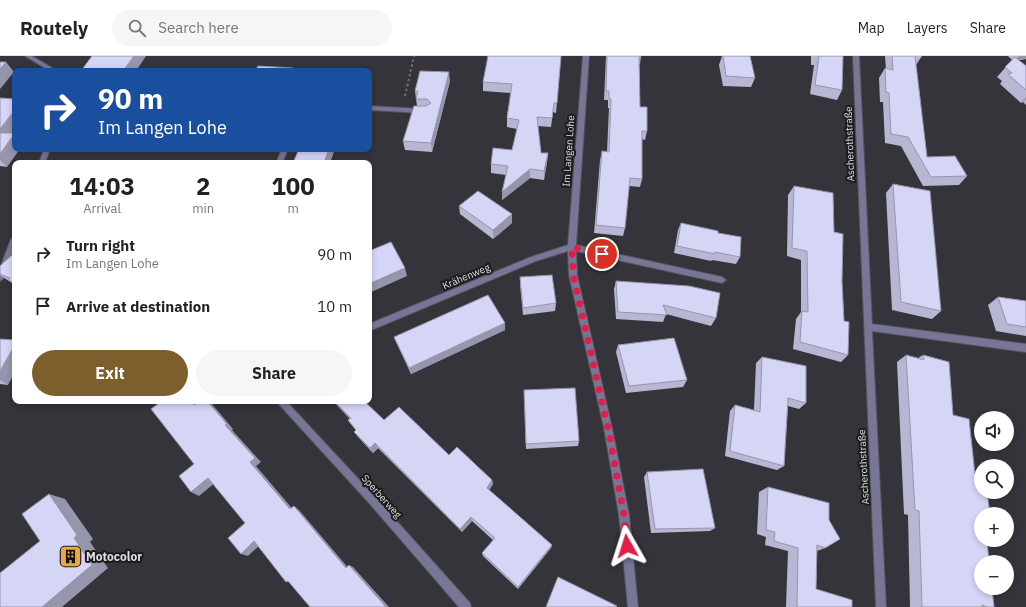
<!DOCTYPE html>
<html lang="en">
<head>
<meta charset="utf-8">
<style>
	:root { --surface:#fff; --page:#f6f6f6; --text:#222; --muted:#767676; --line:#e0e0e0; --accent:#7c5f2d }
	body { margin:0; font-family:"IBM Plex Sans",sans-serif; background:var(--page); color:var(--text); height:100vh; display:flex; flex-direction:column; font-size:15px; white-space:nowrap }
	* { box-sizing:border-box; margin:0 }
	p { font-size:13px; color:var(--muted) }
	.icon { flex:none; width:22px; height:22px; fill:none; stroke:currentColor; stroke-width:2; stroke-linecap:round; stroke-linejoin:round }
	.map { position:relative; flex:1; overflow:hidden }
	.panel { position:absolute; left:12px; top:104px; width:360px; height:244px; display:flex; flex-direction:column; background:var(--surface); border-radius:8px; box-shadow:0 2px 6px #0003 }
	.panel>* { flex:none }
	.hud { position:absolute; left:12px; top:12px; width:360px; height:84px; border-radius:8px; box-shadow:0 2px 6px #0003; background:#1a4fa0; color:#fff; overflow:hidden }
	.tools { position:absolute; left:974px; top:355px; display:grid; gap:8px }
	.tools a { display:grid; place-items:center; width:40px; height:40px; border-radius:50%; background:var(--surface); box-shadow:0 2px 6px #0003; font-size:20px }
	.pin { position:absolute; display:grid; place-items:center; width:34px; height:34px; color:#fff; margin:-17px; border:2px solid #fff; border-radius:50%; box-shadow:0 1px 4px #0007 }
	.me { position:absolute; width:44px; margin:-22px; rotate:354deg; stroke-linejoin:round; filter:drop-shadow(0 0 3px #0008) }
	.turn { display:flex; align-items:center; gap:14px; height:84px; padding:0 20px; font-size:18px }
	.turn .icon { width:52px; height:52px; stroke-width:2.5 }
	.turn b { display:block; font-size:28px; line-height:34px }
	.eta { display:flex; justify-content:space-evenly; align-items:center; height:68px; text-align:center }
	.eta b { font-size:24px; font-weight:700; line-height:28px }
	.cta { display:flex; gap:8px; margin-top:auto; padding:8px 20px }
	.cta a { flex:1; height:46px; border-radius:24px; background:var(--accent); color:#fff; font-size:16px; font-weight:700; line-height:46px; text-align:center }
	.cta a+a { background:var(--page); color:var(--text) }
	ul { padding:0; list-style:none }
	li { display:flex; align-items:center; gap:12px; height:52px; padding:0 20px }
	li div { flex:1 }
	li b { display:block; font-size:15px }
	li em { font-style:normal }
	header { display:flex; align-items:center; gap:24px; box-sizing:border-box; height:56px; padding:0 20px; background:var(--surface); border-bottom:1px solid var(--line) }
	header strong { font-size:19px }
	nav { display:flex; gap:22px; margin-inline-start:auto; font-size:14px }
	.search { width:280px; height:36px; background:var(--page); display:flex; align-items:center; gap:10px; box-sizing:border-box; padding:0 14px; border-radius:22px; color:var(--muted); font-size:15px }
	.map>svg:first-child { display:block }
</style>
</head>
<body>
<header>
<strong>Routely</strong>
<div class="search"><svg class="icon" aria-label="search" viewBox="0 0 24 24"><circle cx="10" cy="10" r="6"/><path d="M15 15l6 6"/></svg>Search here</div>
<nav><a>Map</a><a>Layers</a><a>Share</a></nav>
</header>
<div class="map">
<svg width="1026" height="551" viewBox="0 0 1026 551">
	<rect width="100%" height="100%" fill="#34343a"/>
	<g fill="none" stroke-linecap="round" stroke-linejoin="round">
		<defs>
			<path id="minor" d="M25,0h7l25,15h-7z
				M583,0h6l-13,189 146,32 4,3 -4,3 -146,-32 1,24 35,153 17,87 9,92h-10l-9,-92 -15,-87 -35,-153 -1,-24 -32,10 -167,70v-7l162,-67 37,-12z
				M853,0h6l13,268 154,20v8l-154,-21 14,276h-10z
				M369,50l53,3 3,2 -3,2 -53,-3z
				M44,93h6l-5,14h-6z
				M282,93h6l-6,14h-6z
				M15,180v13l-11,29 -4,3v-13l11,-29z
				M276,345h10l90,97 94,105 1,4h-12l-89,-103z"/>
		</defs>
		<use href="#minor" stroke="#535358" stroke-width="2"/>
		<path stroke="#6f6f75" stroke-width="2" stroke-dasharray="2.5 2.5" stroke-linecap="butt" d="M405,40l9,-40"/>
		<use href="#minor" fill="#777697" fill-rule="evenodd"/>
	</g>
	<path fill="#b7b7d4" d="M561,0l-5,57 -3,-1 -2,15 -13,-1 3,27h7l-1,9 -3,18 -14,-2 -28,22 4,-25 -15,-2v-9l21,-14 5,-21 -10,-2v-9l4,-25 -28,-2v-9z
		M606,0h35l-1,8h-1l1,43 7,24 -2,9 -3,-1v40l-2,8 -11,-1 -4,42 -2,8 -29,-3 6,-73 2,-9 5,1 2,-44h-1v-8h-4z
		M722,0h20l13,22 -4,9 -28,-1 -4,-21z
		M811,0h32l-1,34 -5,10 -27,-6 4,-29h-3z
		M885,0h37l-6,9 11,92 40,19 -8,9 -36,1 -22,-40 -16,-3 -2,-41h-3l-1,-24 6,-10 1,1z
		M1008,0h18v3l-7,1 7,6v39l-3,-3 -2,1 -21,-19 2,-3 -5,-4 15,-17z
		M450,25l-18,71 -27,-2 -2,-9 14,-35 -2,-15z
		M0,42l13,35 -6,34 -7,-1z
		M893,128l48,127 -9,8 -40,-9 -6,-117z
		M794,130l40,46 8,50 2,39 4,34 -7,7 -48,-13 3,-30 5,-7v-52l-14,-4 1,-61z
		M459,150l53,17 -19,16 -33,-25z
		M681,167l37,10 22,24 -4,7 -24,-4 -1,1 -37,-8 4,-23z
		M15,199v30l-15,-10v-9z
		M520,221l36,26 -1,8 -32,4 -3,-30z
		M616,225l100,37 -5,8 -45,-12 -3,8 -47,-3 -2,-30z
		M998,241l28,4v35l-30,-5 -8,-26z
		M505,267v7l-94,44 -14,-30 -3,-7z
		M0,283l8,46 -8,-1z
		M618,289l69,35 -4,7 -57,6 -10,-41z
		M906,299l12,3 5,-3 30,60 23,69 5,30 13,93h-84l-2,-92 -4,-1 -7,-152z
		M762,301l44,46 -7,6 -11,-3 -4,60 -7,4 -52,-14 5,-45 5,-6 19,5 2,-47z
		M524,334l55,51 -1,5 -52,3z
		M333,345h31l20,19 65,35 43,25 1,4 -4,6 63,55 -1,3 -33,41 -35,-33 -1,-3 11,-13 -21,-19 -10,11 -84,-84 -5,5 -15,-16 -4,-5 2,-2 -8,-10 2,-1z
		M647,416l68,56 -5,3 -59,2 -7,-56z
		M768,431l57,61 -8,3 -1,38 36,18h-66l2,-56 -23,-6 1,-8 -9,-3 2,-42z"/>
	<path fill="#9595ac" d="M134,0h12l-10,15h-13z
		M1019,0h7v3l-12,2z
		M6,6l8,10 -14,17v-20z
		M449,16l1,9 -18,71 -1,-9z
		M1026,41v2l-3,3 -2,1z
		M15,54v21l-8,11 -7,-7v-6z
		M15,78v15h5l-13,18 -7,-7v-6z
		M329,93h6l-5,14h-6z
		M548,97l-1,9 -3,18v-9z
		M530,113v9l-28,22v-8z
		M512,158v9l-19,16v-9z
		M405,212l2,8 -38,17v-9z
		M505,267v7l-94,44 -2,-6z
		M15,289v27l-7,13 -8,-5v-9z
		M190,345h3l8,10 -7,-6z
		M207,345h1l3,2 22,26 -1,1 29,32 -5,4 40,47 -6,-4 -40,-47 -25,-37z
		M375,387l3,5 -5,5 -3,-5z
		M208,422l8,4 -17,14 -8,-4z
		M492,424l1,4 -5,8 -1,-4z
		M49,438l16,5 28,40 -3,3 18,26 -46,39h-20l32,-69z
		M294,450l5,4 51,60 -4,-2z
		M471,461l1,4 -10,11 -2,-3z
		M254,485l7,3 -13,12 -7,-2z
		M552,489l-1,3 -33,41v-2z
		M349,509l4,2 36,40h-3z"/>
	<path fill="#d5d5f6" stroke="#9595ac" d="M92,0h42l-11,15h-42z
		M488,0h73l-4,47h-3l-2,15 -15,-1 4,36h7l-4,18 -14,-2 -28,23 6,-26 -17,-2 2,-16 19,2 7,-30 -12,-2 5,-34 -29,-2z
		M607,0h32l1,51h7v24h-5v48l-12,-1 -5,50 -29,-3 6,-74 7,1 2,-53h-2v-8h-3z
		M723,0h27l5,22 -29,-2z
		M819,0h24l-1,34 -27,-5z
		M892,0h23l12,101 28,-1 12,20 -36,1 -23,-40 -17,-3 -2,-41 -3,-1 -1,-24 8,2z
		M1015,1l11,9v24l-18,-16 4,-1 -7,-6z
		M0,6h6l-6,7z
		M258,10l35,2 -1,3h-37z
		M420,15l29,1 -18,71 -28,-2 11,-35h12l5,-3 -4,-4h-11l2,-8h-3z
		M0,42l15,1v11l-15,19z
		M0,77h15l-15,21z
		M299,93h30l-5,14h-31z
		M893,128l37,7 11,120 -40,-9z
		M794,130l39,7 1,39 9,2 -1,48 2,39 5,1 -1,33 -48,-13 2,-31 6,1 -1,-61 -15,-3z
		M478,135l34,23 -19,16 -34,-24z
		M681,167l37,8v2l23,4 -1,20 -25,-5v2l-38,-8z
		M391,186l14,26 -36,16v-33z
		M13,198l2,1v28l-7,-3 2,-2 -10,-4v-8z
		M552,219l4,28 -33,5 -3,-31z
		M616,225l73,5 31,7 -4,25 -53,-13 4,10 -49,-3z
		M488,239l17,28 -96,45 -15,-31z
		M998,241l28,4v26l-19,-3z
		M674,282l13,42 -58,6 -11,-41z
		M0,283l15,1v5l-15,26z
		M906,299l18,5 -1,-5 26,7 4,53 16,4 7,65 5,2v6h6l3,22h-9v26h6l2,22h-8v26h11l2,19h-6l-6,-2 1,2h-61l-3,-96 -4,-1z
		M762,301l44,9v37l-18,-5 -4,68 -54,-15 5,-46 25,7z
		M575,332l4,53 -53,3 -2,-54z
		M162,345h28l4,4 6,-4h7l20,23 -2,1 30,33 -5,4 40,47 4,-3 52,62 3,-3 37,42h-76l-22,-26 -2,1 -32,-41 -13,13 -13,-16 17,-15 -37,-45 -17,14 -12,-16 15,-12 -43,-55z
		M334,345h30l20,19 15,-13 50,48 8,-8 35,33 -5,8 65,57 -34,42 -36,-34 13,-15 -24,-21 -11,12 -85,-86 -5,5 -16,-16 2,-2 -8,-10 3,-2z
		M703,413l12,59 -60,1 -8,-57z
		M768,431l61,16v17l11,19 -15,9 -8,-3 -1,44 36,11v7h-55l1,-59 -24,-7 1,-9 -9,-2z
		M49,438l28,41 -3,3 18,27 -50,42h-42v-34l40,-32 -18,-27z
		M558,521l59,29 -1,1h-70z"/>
	<g fill="none" stroke-linecap="round" stroke-linejoin="round">
		<path stroke="#e11d48" stroke-width="7" stroke-dasharray="0 12.6" d="M602,198l-30,-7 1,28 35,153 16,87 3,31"/>
	</g>
	<defs>
		<symbol id="building-square" viewBox="-11 -11 22 22"><rect x="-9" y="-9" width="18" height="18" rx="4" fill="#eba93a" stroke="#1c1c1f"/><path d="M-4-6H4V6H1V3H-1V6H-4ZM-2.5-4.3h1.7v1.8h-1.7ZM.8-4.3h1.7v1.8H.8ZM-2.5-1h1.7V.8h-1.7ZM.8-1h1.7V.8H.8Z" fill="#111"/></symbol>
	</defs>
	<g fill-rule="evenodd">
		<use href="#building-square" x="58" y="488" width="25" height="25"/>
	</g>
	<g text-anchor="middle" stroke-width="4" stroke-linejoin="round" paint-order="stroke">
		<g font-size="10" fill="#dfdfe3" stroke="#1c1c1f">
			<text transform="translate(849 88) rotate(-92)" y="4">Ascherothstraße</text>
			<text transform="translate(568 95) rotate(-86)" y="4">Im Langen Lohe</text>
			<text transform="translate(466 220) rotate(-23)" y="4">Krähenweg</text>
			<text transform="translate(863 411) rotate(-93)" y="4">Ascherothstraße</text>
			<text transform="translate(382 440) rotate(48)" y="4">Sperberweg</text>
		</g>
		<g font-size="12" font-weight="bold" fill="#dfdfe3" stroke="#1c1c1f" text-anchor="start">
			<text x="86" y="505">Motocolor</text>
		</g>
	</g>
</svg>
<div class="tools">
<a><svg class="icon" aria-label="sound" viewBox="0 0 24 24"><path d="M4 9h4l5-4v14l-5-4H4zM17 9q2 3 0 6"/></svg></a>
<a><svg class="icon" aria-label="search" viewBox="0 0 24 24"><circle cx="10" cy="10" r="6"/><path d="M15 15l6 6"/></svg></a>
<a>+</a>
<a>−</a>
</div>
<div class="pin" style="left:602px;top:198px;background:#d93025"><svg class="icon" aria-label="arrive" viewBox="0 0 24 24"><path d="M6 21V4h12l-3 4 3 4H6"/></svg></div>
<svg class="me" style="left:627px;top:490px" viewBox="-20 -20 40 40"><path d="M0-17L14 15 0 8-14 15z" fill="#e11d48" stroke="#fff" stroke-width="4"/></svg>
<div class="hud">
<div class="turn"><svg class="icon" aria-label="right" viewBox="0 0 24 24"><path d="M7 20v-9h11M14 6l5 5-5 5"/></svg><div><b>90 m</b>Im Langen Lohe</div></div>
</div>
<section class="panel">
<div class="eta">
<div><b>14:03</b><p>Arrival</p></div>
<div><b>2</b><p>min</p></div>
<div><b>100</b><p>m</p></div>
</div>
<ul>
<li><svg class="icon" aria-label="right" viewBox="0 0 24 24"><path d="M7 20v-9h11M14 6l5 5-5 5"/></svg><div><b>Turn right</b><p>Im Langen Lohe</p></div><em>90 m</em></li>
<li><svg class="icon" aria-label="arrive" viewBox="0 0 24 24"><path d="M6 21V4h12l-3 4 3 4H6"/></svg><div><b>Arrive at destination</b></div><em>10 m</em></li>
</ul>
<div class="cta"><a>Exit</a><a>Share</a></div>
</section>
</div>
</body>
</html>
